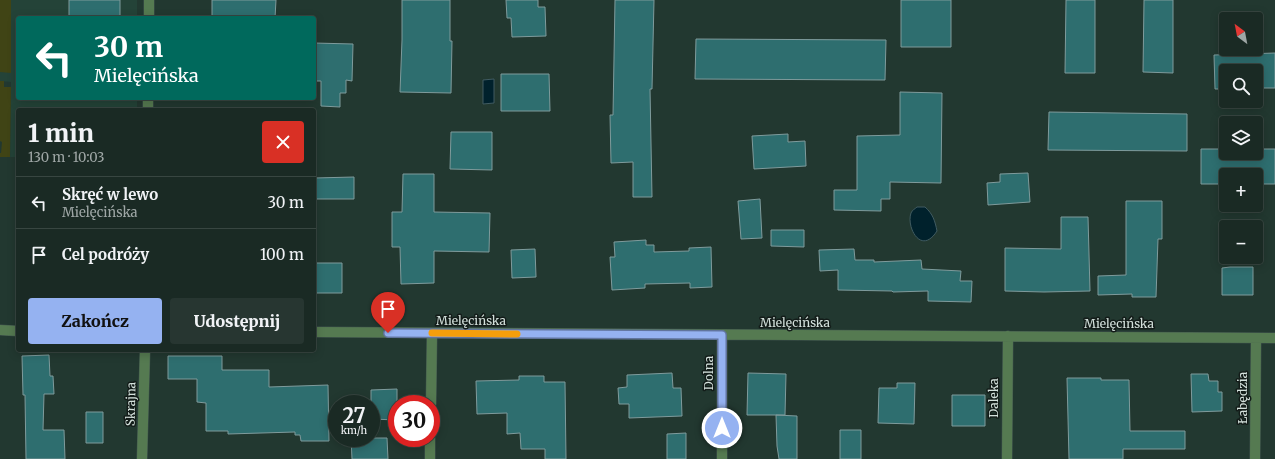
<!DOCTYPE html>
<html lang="pl">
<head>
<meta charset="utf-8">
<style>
	:root { --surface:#1a2a24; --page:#273631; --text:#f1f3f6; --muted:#9fa7a6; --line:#384641; --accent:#95b2f1 }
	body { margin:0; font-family:Merriweather,serif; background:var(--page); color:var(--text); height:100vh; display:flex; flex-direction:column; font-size:15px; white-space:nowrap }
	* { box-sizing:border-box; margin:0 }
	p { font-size:13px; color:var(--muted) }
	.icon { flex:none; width:22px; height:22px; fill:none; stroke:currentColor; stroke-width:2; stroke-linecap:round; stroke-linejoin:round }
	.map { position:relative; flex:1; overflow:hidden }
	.panel { position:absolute; left:16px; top:108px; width:300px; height:244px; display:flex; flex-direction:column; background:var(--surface); border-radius:4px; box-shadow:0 2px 10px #0003,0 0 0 1px var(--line) }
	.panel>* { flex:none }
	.hud { position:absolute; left:16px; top:16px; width:300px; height:84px; border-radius:4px; box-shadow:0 2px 10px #0003,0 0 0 1px var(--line); background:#00695c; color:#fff; overflow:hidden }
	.needle { width:26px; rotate:328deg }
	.tools { position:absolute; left:1219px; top:12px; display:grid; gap:8px }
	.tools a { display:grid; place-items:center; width:44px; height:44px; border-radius:4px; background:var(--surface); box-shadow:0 2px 10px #0003,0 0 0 1px var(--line); font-size:20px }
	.speed { position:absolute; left:328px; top:395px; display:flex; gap:8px; font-size:20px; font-weight:700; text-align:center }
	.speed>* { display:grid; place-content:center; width:52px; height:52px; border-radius:50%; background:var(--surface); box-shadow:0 2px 10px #0003,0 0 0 1px var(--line); line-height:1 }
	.speed small { font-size:10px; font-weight:400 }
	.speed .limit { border:6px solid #d22; background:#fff; color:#111 }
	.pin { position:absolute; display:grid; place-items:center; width:34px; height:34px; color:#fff; margin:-41px -17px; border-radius:50% 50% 50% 0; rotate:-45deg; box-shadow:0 0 4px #0007 }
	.pin .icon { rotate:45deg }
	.me { position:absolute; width:44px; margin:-22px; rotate:0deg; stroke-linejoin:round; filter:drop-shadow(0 0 3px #0008) }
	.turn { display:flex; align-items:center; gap:14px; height:84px; padding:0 12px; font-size:18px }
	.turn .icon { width:52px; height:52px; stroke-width:2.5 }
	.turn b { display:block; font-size:28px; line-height:34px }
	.round { display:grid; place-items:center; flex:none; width:42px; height:42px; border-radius:4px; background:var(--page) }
	.summary { display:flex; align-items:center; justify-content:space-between; height:68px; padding:0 12px }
	h1 { font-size:24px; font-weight:800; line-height:30px }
	.primary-button { display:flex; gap:8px; margin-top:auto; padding:8px 12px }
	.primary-button a { flex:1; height:46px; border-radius:4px; background:var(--accent); color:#111; font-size:16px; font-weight:800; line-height:46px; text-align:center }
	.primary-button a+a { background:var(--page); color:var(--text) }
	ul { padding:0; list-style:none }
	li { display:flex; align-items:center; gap:12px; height:52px; padding:0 12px; border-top:1px solid var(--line) }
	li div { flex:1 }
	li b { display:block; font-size:15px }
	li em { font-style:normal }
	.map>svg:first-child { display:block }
</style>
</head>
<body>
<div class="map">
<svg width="1275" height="459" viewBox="0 0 1275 459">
	<rect width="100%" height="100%" fill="#223830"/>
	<path fill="#244338" d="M0,0h137v18h-119v80h119v12h-119v47h-8l1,-75 -11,-1z"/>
	<path fill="#404415" d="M0,0h11v73l-11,-1z
		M0,81h4v6h7l-1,70h-10v-4h1l1,-11 -2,-1z"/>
	<path fill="#00212c" stroke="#405b61" d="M494,79v24l-11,1v-24z
		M917,207h8c8,7 10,14 12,24 -16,25 -31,-4 -26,-18 1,-3 4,-4 6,-6z"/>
	<path fill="#2e6e6f" stroke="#7f9b9c" d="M69,0h51v18h-51z
		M212,0h64l-1,18h-63z
		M402,0h48v41h2l-1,52 -51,-1 2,-52z
		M506,0h32v7h7l1,29 -34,1 -1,-19h-4z
		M615,0h39l-2,89h-2l2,108h-19v-35l-22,1 -1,-48h3z
		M901,0h50v47h-50z
		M1066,0h29v73h-30z
		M1144,0h29v73l-30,-1z
		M696,39l190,1 -1,40 -190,-1z
		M314,43l39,1 -1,37 -6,-1v13h-6v14l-19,-1v-25h-7z
		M1275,53v35h-19v-17h-30v18h-11l-1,-34z
		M501,74h48l1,37h-49z
		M900,92l42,1 -1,90 -51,-1v17h-9v12l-47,-1v-20h23v-54l43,-1z
		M1049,112l138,2v37l-139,-1z
		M451,132h41v38l-42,-1z
		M788,134v8l17,-1 1,25 -52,3 -2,-33z
		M1201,149h25v4h30v-4h19v35h-19v-9h-30v9h-25z
		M1028,173l2,29 -42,3 -1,-22 13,-1v-8z
		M403,174h31v38l56,1 -1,39 -55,-1v32l-33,1 -1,-37h-8v-35h10z
		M354,177v22h-40v-21z
		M760,199l2,39 -21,1 -3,-38z
		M1126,201h36v38h-4l-2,58h-24v-3l-34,1v-19l28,-1z
		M1061,217h27l2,74 -46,1 -39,-1v-43l56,1z
		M771,230h33v17l-33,-1z
		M646,240v5h8v7l35,-1v-3l22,-1 1,40 -22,1v-5l-45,1v4l-33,2 -2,-33h5l-1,-15z
		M535,249l1,28 -24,1 -1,-28z
		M854,249l1,11h19v2l47,-2 1,9 39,2 -1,10h12l-1,21 -43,-1v-10l-35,1 -1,-1 -54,-1v-20l-18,1 -1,-21z
		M314,263h28v30h-28z
		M1230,267h23v28h-31v-27z
		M49,355l1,21h3l1,18h-10l-1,36h21l1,29h-39l-1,-64h-2l-1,-39z
		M168,356h54v14h47v17l59,-2 1,56h-28l-1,-6h-5v-3l-67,2v-3h-22v-28l-9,-1v-23h-29z
		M672,373l1,15h8l1,28 -53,2v-14h-10l-1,-16 9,-1v-12z
		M748,373l38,1 -1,41h-38z
		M1191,374h17l1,7h9v11h4v19l-30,1z
		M519,376h25v6h21l1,77h-21v-10h-24l-1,-16 -13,1v-21l-30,1 -1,-33 43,-1z
		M1067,378h34v2h28l1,51h55v18h-62v10h-54z
		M897,383h18l-1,41 -36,-1 1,-35h18z
		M397,389v31l-26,-1v-29z
		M952,395h33v31h-33z
		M86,412h17v31h-17z
		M776,415l21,1v43h-18l-2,-13z
		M840,430h21v29h-21z
		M686,433v26h-19v-25z
		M351,438h36l1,21h-36z"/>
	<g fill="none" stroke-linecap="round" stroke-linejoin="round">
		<defs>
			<path id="minor" d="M149,18v-18
				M148,110v-12
				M0,330l18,1
				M314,332l961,6
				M431,404l1,-71
				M142,459l3,-109
				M430,459v-21
				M722,459v-124
				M1007,459l1,-123
				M1255,459l1,-121"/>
		</defs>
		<use href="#minor" stroke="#42564f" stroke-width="11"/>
		<use href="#minor" stroke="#557a51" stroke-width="10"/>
	</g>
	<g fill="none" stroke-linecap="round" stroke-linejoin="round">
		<defs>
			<path id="route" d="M388,333l334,2v93"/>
		</defs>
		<use href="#route" stroke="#61749d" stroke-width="10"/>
		<use href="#route" stroke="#95b2f1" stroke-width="7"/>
		<path stroke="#f59e0b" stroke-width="7" d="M432,333l85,1"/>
	</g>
	<g text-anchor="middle" stroke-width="3" stroke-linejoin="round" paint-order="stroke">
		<g font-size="12" fill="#d4e1dc" stroke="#131c19">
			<text x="471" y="325">Mielęcińska</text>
			<text x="795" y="327">Mielęcińska</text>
			<text x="1119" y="328">Mielęcińska</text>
			<text transform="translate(709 373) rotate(-90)" y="4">Dolna</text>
			<text transform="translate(994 398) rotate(-90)" y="4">Daleka</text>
			<text transform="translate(1243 398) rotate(-90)" y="4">Łabędzia</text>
			<text transform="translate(131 404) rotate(-89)" y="4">Skrajna</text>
		</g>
	</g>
</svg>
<div class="tools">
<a><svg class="needle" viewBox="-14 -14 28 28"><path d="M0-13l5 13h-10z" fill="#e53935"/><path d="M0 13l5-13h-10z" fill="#9fa7a6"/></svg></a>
<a><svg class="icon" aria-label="search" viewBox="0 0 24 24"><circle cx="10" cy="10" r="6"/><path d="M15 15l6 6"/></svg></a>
<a><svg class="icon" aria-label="layers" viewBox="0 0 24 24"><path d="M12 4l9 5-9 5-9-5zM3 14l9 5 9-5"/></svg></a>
<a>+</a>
<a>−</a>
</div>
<div class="speed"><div>27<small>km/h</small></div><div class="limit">30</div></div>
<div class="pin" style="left:388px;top:333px;background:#d93025"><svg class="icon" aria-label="arrive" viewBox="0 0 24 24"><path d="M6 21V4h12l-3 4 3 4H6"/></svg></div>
<svg class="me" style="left:722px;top:428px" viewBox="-20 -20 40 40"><circle r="17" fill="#95b2f1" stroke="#fff" stroke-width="3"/><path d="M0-11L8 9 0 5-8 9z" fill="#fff"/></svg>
<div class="hud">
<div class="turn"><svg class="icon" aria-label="left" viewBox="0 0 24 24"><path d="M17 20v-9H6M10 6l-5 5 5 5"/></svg><div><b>30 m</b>Mielęcińska</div></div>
</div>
<section class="panel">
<div class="summary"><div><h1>1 min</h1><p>130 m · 10:03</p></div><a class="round" style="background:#d93025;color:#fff"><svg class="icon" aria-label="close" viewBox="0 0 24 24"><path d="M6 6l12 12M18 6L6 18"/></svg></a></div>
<ul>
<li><svg class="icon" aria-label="left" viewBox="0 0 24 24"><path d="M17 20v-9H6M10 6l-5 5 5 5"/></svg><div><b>Skręć w lewo</b><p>Mielęcińska</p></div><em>30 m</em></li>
<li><svg class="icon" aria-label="arrive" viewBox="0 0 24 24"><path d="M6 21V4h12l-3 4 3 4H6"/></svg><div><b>Cel podróży</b></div><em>100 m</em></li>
</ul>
<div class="primary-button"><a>Zakończ</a><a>Udostępnij</a></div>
</section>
</div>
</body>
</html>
